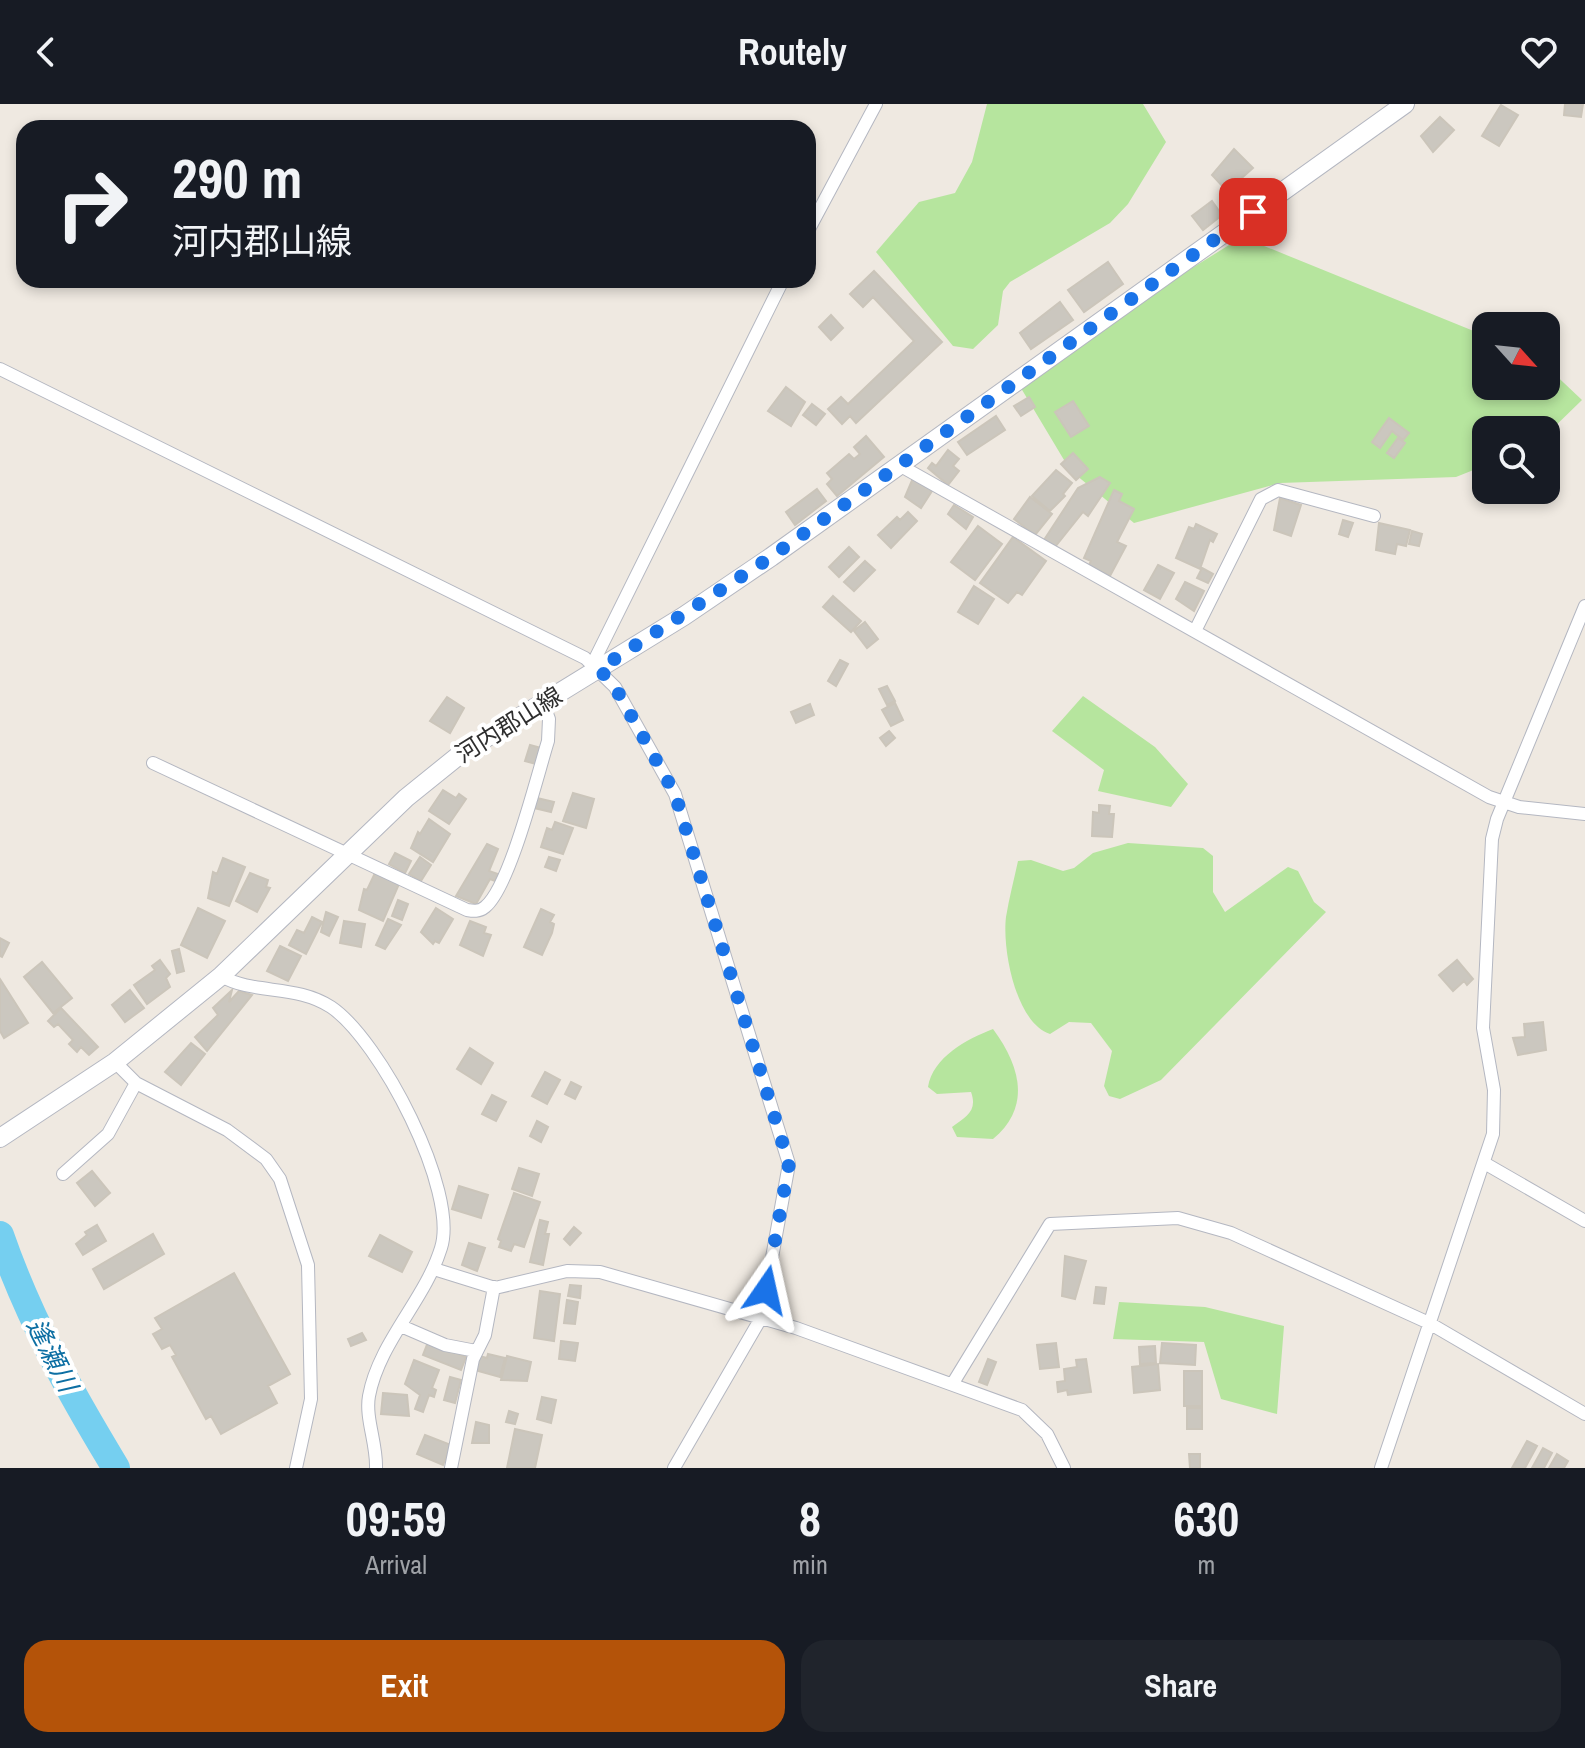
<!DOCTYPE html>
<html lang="en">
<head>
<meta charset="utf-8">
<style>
	:root { --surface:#171b24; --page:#20242c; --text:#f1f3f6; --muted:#9ea1a6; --accent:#b45309 }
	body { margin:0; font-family:"Archivo Narrow","Noto Sans JP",sans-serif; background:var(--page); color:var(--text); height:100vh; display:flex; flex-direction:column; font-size:30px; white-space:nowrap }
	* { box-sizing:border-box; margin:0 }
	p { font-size:26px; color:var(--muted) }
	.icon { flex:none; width:44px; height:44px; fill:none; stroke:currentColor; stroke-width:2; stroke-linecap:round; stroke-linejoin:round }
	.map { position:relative; height:1364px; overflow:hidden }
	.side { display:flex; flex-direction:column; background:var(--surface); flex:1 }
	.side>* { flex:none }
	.top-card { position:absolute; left:16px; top:16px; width:800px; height:168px; border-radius:24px; box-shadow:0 4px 12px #0003; background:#171b24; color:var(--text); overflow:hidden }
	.needle { width:52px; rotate:117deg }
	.fabs { position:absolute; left:1472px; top:208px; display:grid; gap:16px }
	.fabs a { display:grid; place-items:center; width:88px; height:88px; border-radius:16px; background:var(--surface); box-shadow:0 4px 12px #0003; font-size:40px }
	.pin { position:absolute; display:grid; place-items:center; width:68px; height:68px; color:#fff; margin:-34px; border-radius:16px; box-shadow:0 4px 12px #0006 }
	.me { position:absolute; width:88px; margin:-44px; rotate:11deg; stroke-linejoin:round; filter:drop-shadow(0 0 6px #0008) }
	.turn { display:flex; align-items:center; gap:28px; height:168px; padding:0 24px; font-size:36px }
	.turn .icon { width:104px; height:104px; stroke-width:2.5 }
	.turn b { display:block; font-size:56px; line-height:68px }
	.eta { display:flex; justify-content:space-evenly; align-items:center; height:136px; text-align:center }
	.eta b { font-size:48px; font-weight:800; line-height:56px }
	.primary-button { display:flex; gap:16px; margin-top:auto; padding:16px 24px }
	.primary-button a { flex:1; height:92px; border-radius:24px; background:var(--accent); color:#fff; font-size:32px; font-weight:800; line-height:92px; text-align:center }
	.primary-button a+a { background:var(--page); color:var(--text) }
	header { display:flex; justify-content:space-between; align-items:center; height:104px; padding:0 24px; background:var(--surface); font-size:36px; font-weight:800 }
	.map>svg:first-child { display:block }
</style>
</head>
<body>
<header><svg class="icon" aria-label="back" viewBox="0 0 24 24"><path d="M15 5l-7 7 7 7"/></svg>Routely<svg class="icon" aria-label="heart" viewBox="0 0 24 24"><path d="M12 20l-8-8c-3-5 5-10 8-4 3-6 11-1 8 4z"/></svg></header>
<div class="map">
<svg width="1585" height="1364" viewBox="0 0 1585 1364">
	<rect width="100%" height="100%" fill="#efe9e1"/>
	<path fill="#b6e59e" d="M987,0h156l23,38 -38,62 -18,19 -100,59 -7,9 -5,34 -25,24 -20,-3 -77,-94 43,-50 36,-9 17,-31z
		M1242,133l244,99v50h60v-20l36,34 -36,35v-5h-60v35l-30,12 -176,6 -146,40 -64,-53 -55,-92z
		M1083,592l72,51 33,37 -17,23 -73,-16 6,-21 -52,-39z
		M1128,739l75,5 10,8v36l12,20 63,-45 10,4 16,31 12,10 -165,168 -41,19 -11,-3 -5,-10 8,-35 -21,-28 -22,-1 -19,12c-34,-11 -48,-84 -44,-117 3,-19 8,-37 12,-56l13,-1 32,11 11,-3 19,-15z
		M993,925c27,36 39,78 0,110l-36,-2 -5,-10c14,-10 26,-16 19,-35l-34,2 -9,-7c5,-30 39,-48 65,-58z
		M1119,1198l86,5 79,19 -7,88 -56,-15 -17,-57 -91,-3z"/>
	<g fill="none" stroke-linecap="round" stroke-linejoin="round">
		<path stroke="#75cff0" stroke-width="28" d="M0,1131c29,84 70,157 116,233"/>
	</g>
	<path fill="#cbc7bf" stroke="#cbc5ba" stroke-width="2" d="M1565,0h18l-2,13 -17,-2z
		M1501,1l17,10 -19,31 -17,-10z
		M1440,13l14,13 -21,22 -12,-16z
		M1234,45l19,19 -26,23 -15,-16z
		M1212,97l10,14 -19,15 -11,-14z
		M1108,158l15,22 -39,28 -16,-22z
		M874,167l68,71 -86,81 -6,-7 -8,8 -14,-15 13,-12 7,7 66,-63 -41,-44 -10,10 -13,-13z
		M1060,198l13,18 -42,29 -11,-16z
		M831,211l12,13 -12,12 -12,-13z
		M786,283l19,15 -14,24 -23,-15z
		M1029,293l6,10 -14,9 -7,-10z
		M1073,297l16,25 -18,11 -16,-25z
		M812,300l13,10 -9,11 -13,-10z
		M996,312l9,14 -38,25 -9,-13z
		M1389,314l20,15 -6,7 -11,-9 -12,17 -8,-6z
		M866,332l18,21 -47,39 -10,-12 5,-5 -5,-6 22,-19 5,5 6,-5 -6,-7z
		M1398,334l7,5 -11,15 -7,-5z
		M948,346l11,9 -6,7 6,5 -11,14 -20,-17 4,-5 4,3z
		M1073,349l15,16 -12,11 -15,-16z
		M1056,366l16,13 -9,11 2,2 -15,15 -18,-15z
		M1100,373l10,6 -22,33 -5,-4 -28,35 -11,-7 34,-52z
		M913,374l19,13 -11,17 -16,-11z
		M817,385l9,12 -31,24 -9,-13z
		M1114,386l8,4 -3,7 15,8 -17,33 9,4 -16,30 -21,-11 2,-4 -7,-3z
		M1030,393l22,17 -17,21 -21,-16z
		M1280,394l21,7 -10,31 -17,-6z
		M954,401l19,12 -7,12 -18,-15z
		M908,408l9,9 -26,27 -13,-13 19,-18 3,3z
		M1343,416l10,3 -5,14 -9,-3z
		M1379,419l31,7 -4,16 -9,-2 -2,10 -19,-4z
		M1196,420l21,10 -4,8 -3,-2 -10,29 -24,-11 13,-31 5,2z
		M978,422l24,18 -27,36 -24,-18z
		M1412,427l10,3 -3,12 -10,-2z
		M1013,433l33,24 -24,34 -5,-3 -9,11 -28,-20z
		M849,443l10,10 -20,20 -10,-10z
		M865,457l10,9 -21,21 -10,-9z
		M1158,461l16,8 -14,26 -16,-9z
		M1202,464l11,6 -5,9 -11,-5z
		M1185,478l19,9 -10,20 -18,-12z
		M974,482l20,13 -16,25 -20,-12z
		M833,492l28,25 -10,11 -28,-25z
		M865,518l13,17 -11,9 -13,-17z
		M840,556l8,4 -12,22 -8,-5z
		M887,582l8,15 -8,4 -8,-16z
		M447,593l17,11 -14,25 -20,-12z
		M895,599l8,17 -12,6 -9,-16z
		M810,600l4,11 -18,8 -5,-11z
		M889,627l6,7 -9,8 -6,-8z
		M530,641l11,3 -5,16 -11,-3z
		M443,686l13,8 3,-4 7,5 -17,25 -20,-13z
		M573,689l21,6 -8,29 -23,-7z
		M537,694l17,4 -3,10 -17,-4z
		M1099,701l11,1 -1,8h5l-2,23 -20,-1 1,-24 6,1z
		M429,715l21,15 -17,28 -22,-14 7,-16 2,2z
		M555,718l18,6 -10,26 -22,-7 6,-19 5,2z
		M487,740l11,5 -9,22 9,3 -3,7 -5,-2 -14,25 -20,-8z
		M395,749l16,8 -6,12 -16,-9z
		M420,753l11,8 -10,16 -12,-7z
		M549,753l11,3 -4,11 -11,-4z
		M223,754l22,9 -16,39 -21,-8 5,-26 4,2z
		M250,769l18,7 -2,7 4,1 -13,24 -21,-11z
		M375,769l24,11 -16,37 -24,-11 5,-21 3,1z
		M398,796l10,4 -6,16 -10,-4z
		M198,804l27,13 -18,37 -26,-13z
		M436,804l17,11 -14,24 -4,-2 -2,3 -12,-12z
		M541,805l13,6 -4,7 4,2 -2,9 -10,22 -18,-8z
		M326,808l12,5 -9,19 -8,-4z
		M312,813l10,5 -16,32 -17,-9 8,-15 7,3z
		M388,815l13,6 -16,24 -9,-4z
		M344,817l21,3 -4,23 -21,-4z
		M470,817l16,6 -2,6 7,2 -8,21 -23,-11z
		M0,834l9,5 -7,14 -2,-1z
		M280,842l21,10 -13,25 -21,-10z
		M179,845l5,22 -7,2 -5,-22z
		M160,856l10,14 -4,4 4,9 -23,17 -13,-19 21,-15 -3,-4z
		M1457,856l16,19 -6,6 -3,-4 -11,10 -14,-16z
		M42,858l30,36 -19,15 -29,-36z
		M0,875l28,44 -24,15 -4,-7z
		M130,886l14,18 -19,14 -13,-17z
		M232,886l-3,12 10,-11 13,4 -45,56 -12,-14 23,-22 -5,-7z
		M61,904l37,39 -9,8 -8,-8 -4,5 -8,-8 4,-4 -15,-16 -4,3 -6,-6z
		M1543,918l3,28 -28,5 -5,-17 12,-1 -1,-13z
		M191,939l14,11 -24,31 -16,-13z
		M470,944l23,15 -12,21 -24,-15z
		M545,968l15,8 -13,24 -15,-8z
		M571,978l10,5 -6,12 -10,-5z
		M492,991l14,7 -10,19 -14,-7z
		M537,1017l11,6 -7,15 -11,-6z
		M519,1064l20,6 -7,22 -20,-7z
		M92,1067l18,22 -15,13 -18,-23z
		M459,1082l29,9 -7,23 -29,-9z
		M514,1089l26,9 -16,45 -10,-3 -3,7 -12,-4 2,-6 -3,-2z
		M540,1116l8,2 -3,12h4l-6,31 -13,-3z
		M97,1121l9,16 -23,14 -7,-11 11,-9 -2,-3z
		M574,1123l7,6 -11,12 -6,-6z
		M153,1130l11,20 -60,35 -11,-20z
		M380,1131l32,17 -10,20 -33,-16z
		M469,1139l16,5 -8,23 -15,-6z
		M1065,1152l21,5 -11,38 -13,-3z
		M234,1169l56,101 -22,12 9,17 -56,31 -10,-18 -5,3 -34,-62 4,-2 -6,-10 -8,4 -9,-15 9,-5 -7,-11z
		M570,1181l11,1 -1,12 -12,-2z
		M1096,1183l10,1 -2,16 -10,-1z
		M540,1187l20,3 -6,47 -20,-3z
		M567,1196l11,2 -3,22 -11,-1z
		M362,1229l4,7 -15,6 -3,-7z
		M561,1237l17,2 -3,18 -16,-2z
		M428,1238l38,15 -5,13 -38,-15z
		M1056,1239l3,24 -19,2 -3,-24z
		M1162,1239l34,2 -1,20 -35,-2z
		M1155,1242l1,17 -16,1 -1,-17z
		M488,1250l17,4 -5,19 -25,-7 4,-14 8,2z
		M507,1252l24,6 -4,19 -26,-1z
		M988,1255l8,3 -9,23 -8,-3z
		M1086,1255l5,33 -23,3 -1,-5 -9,2 -1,-10 8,-1 -1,-12 13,-2 -1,-7z
		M414,1256l25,10 -7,18 4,2 -2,7 -5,-2 -6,17 -8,-3 5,-14 -15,-11z
		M1158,1260l2,26 -26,3 -2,-26z
		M1184,1267h18v35h-18z
		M450,1273l11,3 -6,23 -11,-3z
		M383,1289l24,2 2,21 -28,-2z
		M542,1293l14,3 -5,23 -14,-4z
		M1187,1304h15v21h-15z
		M509,1307l9,3 -3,10 -9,-2z
		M476,1318l13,3v18h-17z
		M515,1325l27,6 -7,33h-28z
		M425,1331l26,10 -8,20 -26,-11z
		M1527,1337l10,5 -12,22h-13z
		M1543,1344l9,5 -8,15h-12z
		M1189,1350h11v14h-10z
		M1557,1350l11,7 -4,7h-15z"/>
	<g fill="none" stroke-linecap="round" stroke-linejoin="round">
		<defs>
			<path id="minor" d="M808,127l68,-127
				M0,265l585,289 30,29 60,107 114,370 -28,154 -87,150
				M899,361l590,332 30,10 66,7
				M1195,527l66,-132 17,-9 96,26
				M593,559l190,-383
				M153,659l314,147c6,1 12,2 18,-3 25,-20 52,-131 63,-166l1,-22 -6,-16
				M221,872c33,19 75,8 110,31 49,33 128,184 110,241 -16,52 -62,94 -72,148 -4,22 8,48 7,72
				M115,958l21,21 91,47 39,29 14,20 28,86 3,134 -15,69
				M1486,1060l99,57
				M63,1070l45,-40 28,-51
				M434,1165l61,19 72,-17 33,1 196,56 226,82 25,24 17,34
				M401,1222l44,19 31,6
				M953,1279l97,-159 128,-6 53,15 198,90 156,91
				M451,1364l22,-109 12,-24 9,-48
				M1381,1364l112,-334 1,-44 -11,-62 9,-189 5,-20 88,-213"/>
			<path id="secondary" d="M0,1034l115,-76 106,-86 185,-178 57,-46 221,-136 87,-59 634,-453"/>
		</defs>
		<use href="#minor" stroke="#b4b7c1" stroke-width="14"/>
		<use href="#secondary" stroke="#b4b7c1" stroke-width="20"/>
		<use href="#minor" stroke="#fff" stroke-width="12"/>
		<use href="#secondary" stroke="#fff" stroke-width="18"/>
	</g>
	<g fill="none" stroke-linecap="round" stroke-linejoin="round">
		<path stroke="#1a73e8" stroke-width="14" stroke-dasharray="0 25.2" d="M766,1186l23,-126 -114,-370 -60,-107 -16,-18 172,-112 482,-345"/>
	</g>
	<g text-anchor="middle" stroke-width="8" stroke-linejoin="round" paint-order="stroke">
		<g font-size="24" fill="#2e2e2e" stroke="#fff">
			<text transform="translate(509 621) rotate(-32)" y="8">河内郡山線</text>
		</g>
		<g font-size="26" font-style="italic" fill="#0d6fa3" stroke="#fff">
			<text transform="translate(52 1251) rotate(63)" y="9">逢瀬川</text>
		</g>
	</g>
</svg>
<div class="fabs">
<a><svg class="needle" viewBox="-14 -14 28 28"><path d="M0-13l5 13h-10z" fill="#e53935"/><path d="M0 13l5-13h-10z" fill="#9ea1a6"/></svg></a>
<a><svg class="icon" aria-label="search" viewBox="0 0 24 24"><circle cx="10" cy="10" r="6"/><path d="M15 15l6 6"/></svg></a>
</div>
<div class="pin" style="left:1253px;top:108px;background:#d93025"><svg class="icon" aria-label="arrive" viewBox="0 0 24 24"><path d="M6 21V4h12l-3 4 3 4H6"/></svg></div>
<svg class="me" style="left:766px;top:1186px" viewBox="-20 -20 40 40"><path d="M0-17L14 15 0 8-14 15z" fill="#1a73e8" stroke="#fff" stroke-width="4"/></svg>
<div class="top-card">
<div class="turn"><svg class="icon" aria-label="right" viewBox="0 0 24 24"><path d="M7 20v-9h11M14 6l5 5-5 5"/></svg><div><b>290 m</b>河内郡山線</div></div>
</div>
</div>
<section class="side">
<div class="eta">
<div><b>09:59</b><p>Arrival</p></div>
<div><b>8</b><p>min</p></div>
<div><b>630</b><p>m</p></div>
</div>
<div class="primary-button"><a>Exit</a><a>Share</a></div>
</section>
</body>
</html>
